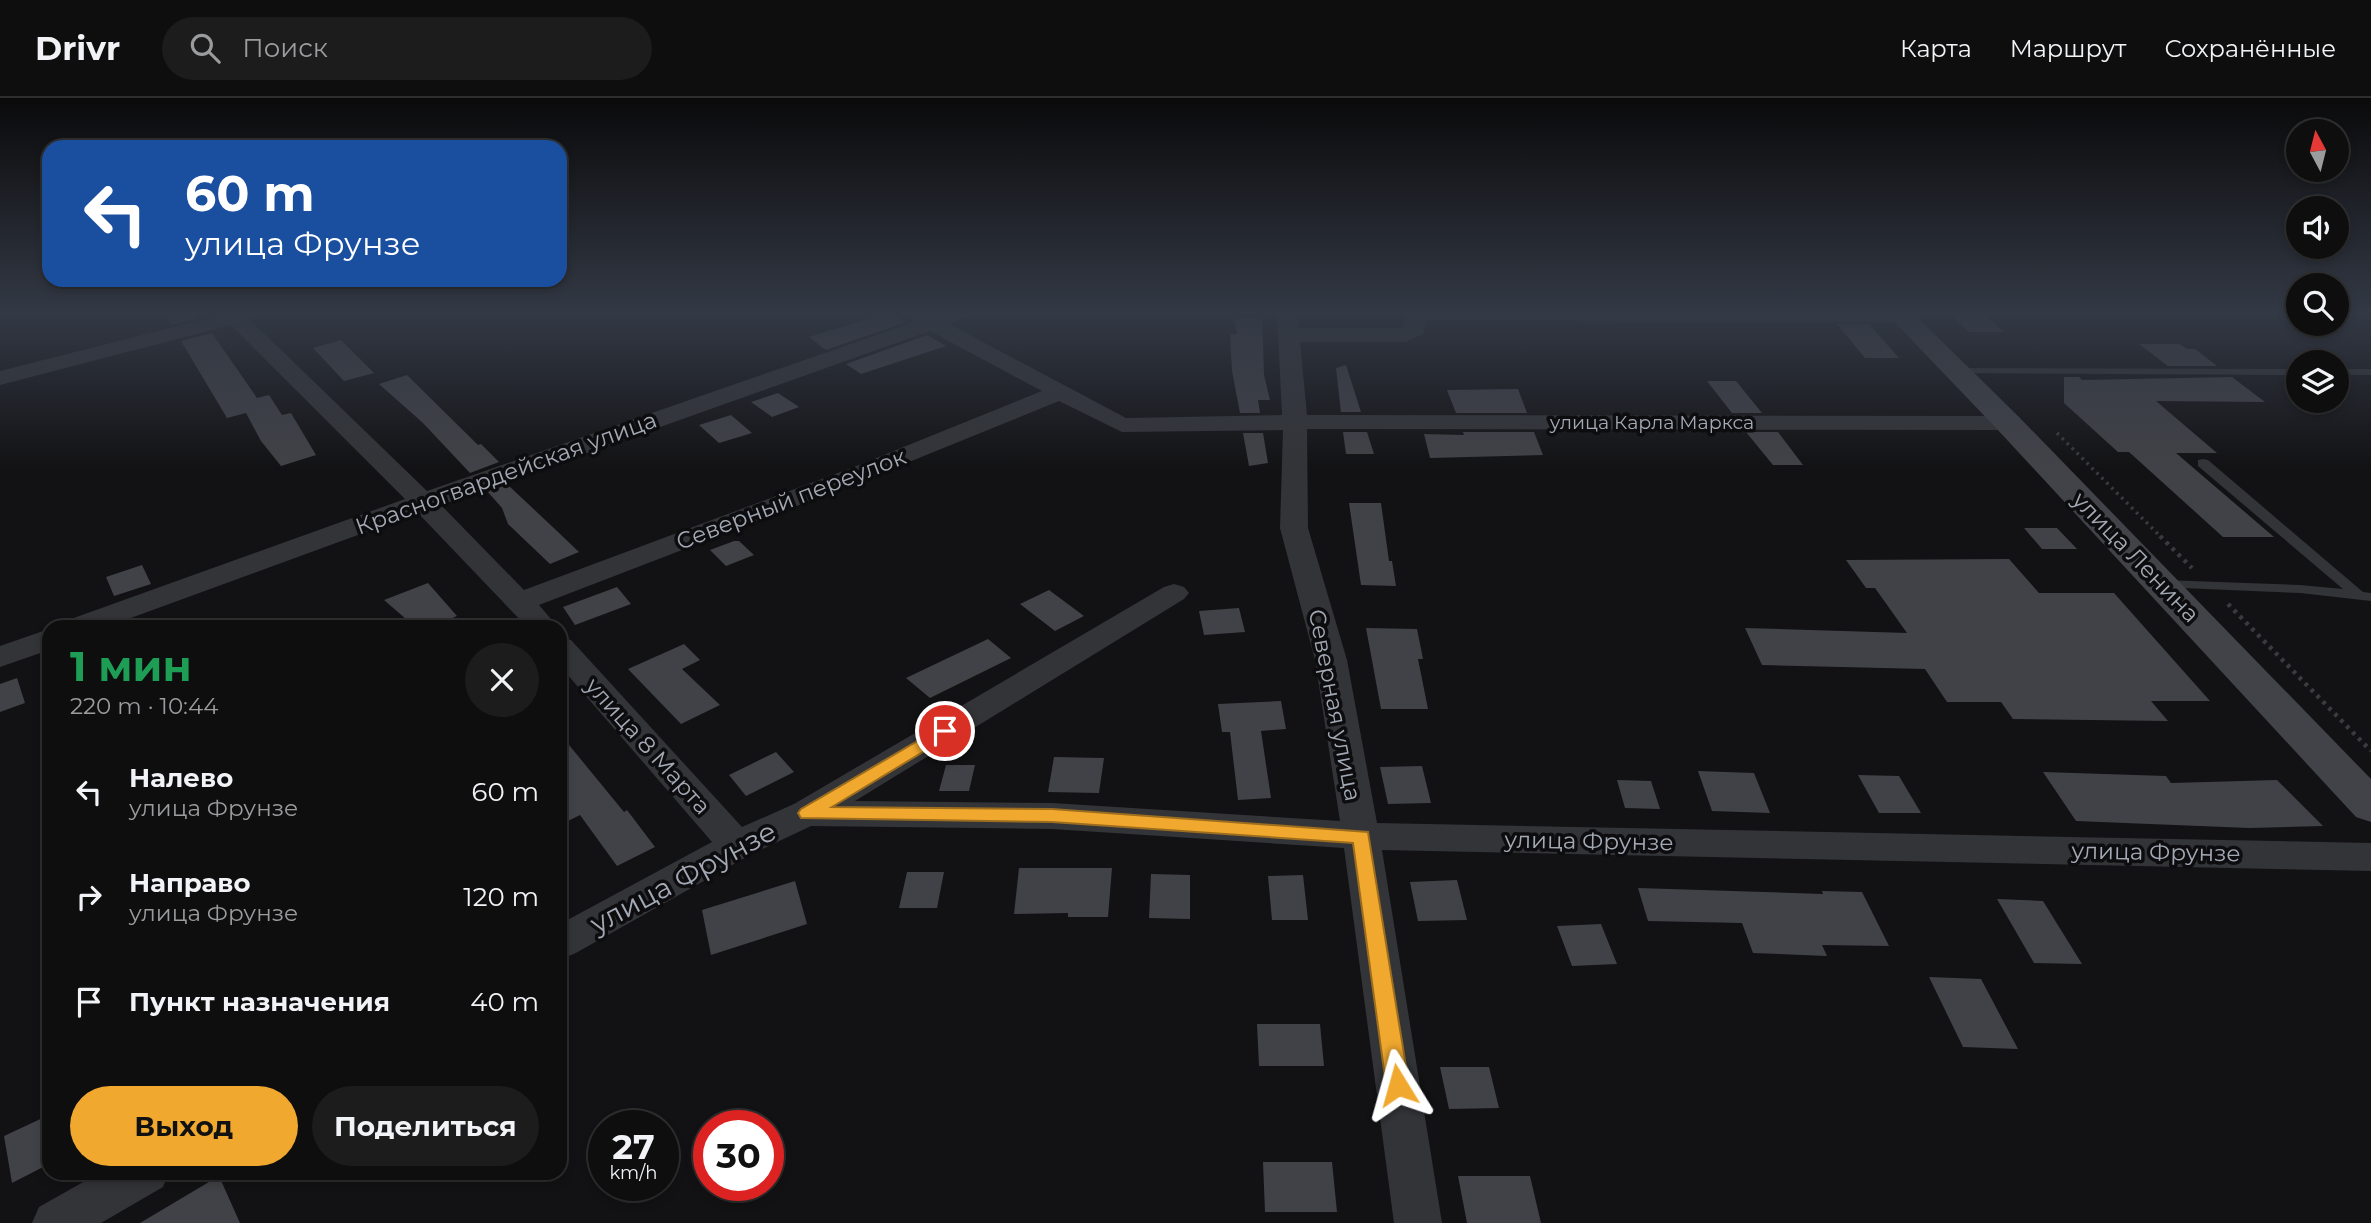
<!DOCTYPE html>
<html lang="ru">
<head>
<meta charset="utf-8">
<style>
	:root { --surface:#0e0e0f; --page:#1c1c1d; --text:#f1f3f6; --muted:#9b9c9e; --line:#2e2e2f; --accent:#f0a82e }
	body { margin:0; font-family:Montserrat,sans-serif; background:var(--page); color:var(--text); height:100vh; display:flex; flex-direction:column; font-size:26px; white-space:nowrap }
	* { box-sizing:border-box; margin:0 }
	p { font-size:23px; color:var(--muted) }
	.icon { flex:none; width:38px; height:38px; fill:none; stroke:currentColor; stroke-width:2; stroke-linecap:round; stroke-linejoin:round }
	.map { position:relative; flex:1; overflow:hidden }
	.details { position:absolute; left:42px; top:522px; width:525px; height:560px; display:flex; flex-direction:column; background:var(--surface); border-radius:21px; box-shadow:0 4px 10px #0003,0 0 0 2px var(--line) }
	.details>* { flex:none }
	.hud { position:absolute; left:42px; top:42px; width:525px; height:147px; border-radius:21px; box-shadow:0 4px 10px #0003,0 0 0 2px var(--line); background:#1a4fa0; color:#fff; overflow:hidden }
	.needle { width:46px; rotate:353deg }
	.tools { position:absolute; left:2286px; top:21px; display:grid; gap:14px }
	.tools a { display:grid; place-items:center; width:63px; height:63px; border-radius:50%; background:var(--surface); box-shadow:0 4px 10px #0003,0 0 0 2px var(--line); font-size:35px }
	.speed { position:absolute; left:588px; top:1012px; display:flex; gap:14px; font-size:35px; font-weight:700; text-align:center }
	.speed>* { display:grid; place-content:center; width:91px; height:91px; border-radius:50%; background:var(--surface); box-shadow:0 4px 10px #0003,0 0 0 2px var(--line); line-height:1 }
	.speed small { font-size:18px; font-weight:400 }
	.speed .limit { border:10px solid #d22; background:#fff; color:#111 }
	.pin { position:absolute; display:grid; place-items:center; width:60px; height:60px; color:#fff; margin:-30px; border:4px solid #fff; border-radius:50%; box-shadow:0 2px 7px #0007 }
	.me { position:absolute; width:77px; margin:-38px; rotate:352deg; stroke-linejoin:round; filter:drop-shadow(0 0 5px #0008) }
	.turn { display:flex; align-items:center; gap:24px; height:147px; padding:0 28px; font-size:32px }
	.turn .icon { width:91px; height:91px; stroke-width:2.5 }
	.turn b { display:block; font-size:49px; line-height:60px }
	.round { display:grid; place-items:center; flex:none; width:74px; height:74px; border-radius:37px; background:var(--page) }
	.overview { display:flex; align-items:center; justify-content:space-between; height:119px; padding:0 28px }
	h1 { font-size:42px; font-weight:700; line-height:52px; color:#1e9e55 }
	.cta { display:flex; gap:14px; margin-top:auto; padding:14px 28px }
	.cta a { flex:1; height:80px; border-radius:42px; background:var(--accent); color:#111; font-size:28px; font-weight:700; line-height:80px; text-align:center }
	.cta a+a { background:var(--page); color:var(--text) }
	ul { padding:0; list-style:none }
	li { display:flex; align-items:center; gap:21px; height:105px; padding:0 28px }
	li div { flex:1 }
	li b { display:block; font-size:26px }
	li em { font-style:normal }
	header { display:flex; align-items:center; gap:42px; box-sizing:border-box; height:98px; padding:0 35px; background:var(--surface); border-bottom:2px solid var(--line) }
	header strong { font-size:33px }
	nav { display:flex; gap:38px; margin-inline-start:auto; font-size:24px }
	.search { width:490px; height:63px; background:var(--page); display:flex; align-items:center; gap:18px; box-sizing:border-box; padding:0 24px; border-radius:38px; color:var(--muted); font-size:26px }
	.map>svg:first-child { display:block }
</style>
</head>
<body>
<header>
<strong>Drivr</strong>
<div class="search"><svg class="icon" aria-label="search" viewBox="0 0 24 24"><circle cx="10" cy="10" r="6"/><path d="M15 15l6 6"/></svg>Поиск</div>
<nav><a>Карта</a><a>Маршрут</a><a>Сохранённые</a></nav>
</header>
<div class="map">
<svg width="2371" height="1125" viewBox="0 0 2371 1125">
	<rect width="100%" height="100%" fill="#121214"/>
	<path fill="#414247" d="M164,214h29l6,6 -27,7z
		M889,214l17,10 -80,28 -17,-13z
		M1948,214h34l22,20h-35z
		M1233,220h29l2,57 6,25h-12l2,13h-20l-8,-42 -2,-37h7z
		M1837,226h32l30,34h-34z
		M212,235l45,65 12,-3 13,20 9,-2 25,42 -35,11 -20,-25 -15,-28 -19,5 -46,-77z
		M927,237l19,11 -85,28 -15,-10z
		M341,242l33,33 -30,8 -31,-33z
		M2139,246h40l8,5h8l22,17h-49z
		M1346,267l15,47h-20l-5,-44z
		M407,277l71,70 3,-1 18,18 -29,11 -47,-50 -44,-39z
		M2064,279h15l3,3 150,-3 33,25 -109,-1 61,52h-41l98,84h-51l-94,-85h-11l-54,-49z
		M1707,283h29l26,32h-30z
		M1518,291l9,24h-71l-9,-23z
		M778,295l21,14 -27,10 -21,-15z
		M731,317l21,18 -33,10 -20,-18z
		M1343,334h24l7,22h-28z
		M1463,334h71l9,23 -113,3 -6,-24 40,1z
		M1746,334h32l25,33h-30z
		M1243,335h20l5,30 -19,3z
		M507,386l51,48 21,20 -29,12 -42,-40 -6,-16 -15,-17z
		M1349,405h32l8,58h3l4,25 -35,-1z
		M2024,430h33l20,21h-35z
		M734,443h5l15,14 -28,11 -16,-16z
		M2009,461l30,34h75l96,108h-59l17,20 -155,-2 -12,-17h-54l-22,-33 -163,-4 -17,-37 162,5 -32,-45h-9l-20,-28z
		M142,467l9,19 -37,12 -8,-19z
		M428,485l29,33 -23,10h-20l-30,-26z
		M617,489l14,17 -56,21 -12,-18z
		M1049,492l35,26 -29,15 -35,-27z
		M1239,510l6,24 -41,3 -5,-24z
		M1366,530l51,1 6,30h-5l10,50h-47z
		M988,541l23,19 -81,40 -24,-20z
		M684,546l16,16 -18,9 38,36 -39,19 -53,-55z
		M17,580l8,25 -25,9v-28z
		M1281,603l5,28 -25,2 10,67 -33,2 -8,-68h-8l-4,-28z
		M560,636l64,78 3,-2 28,37 -38,19 -37,-51 -20,10z
		M776,654l18,20 -48,24 -17,-21z
		M1054,659l50,1 -5,35 -51,-1z
		M946,667h29l-6,26h-30z
		M1422,668l9,37 -43,1 -8,-37z
		M1698,673l56,2 16,40 -58,-2z
		M2043,674l123,4 5,7 106,-3 46,46 -74,2 -173,-7z
		M1858,677l41,1 22,37h-42z
		M1617,682l34,1 9,28 -35,-1z
		M1019,770h93l-4,49h-40v-4l-54,1z
		M907,774h37l-7,36h-38z
		M1151,776l39,1v44l-41,-1z
		M1303,777l5,45h-36l-4,-44z
		M1457,782l10,40 -49,1 -8,-39z
		M795,783l12,43 -96,31 -9,-45z
		M1638,790l185,6 -1,-3 40,1 27,54 -67,-1 5,11 -74,-3 -11,-30 -94,-2z
		M1997,801l46,2 39,63 -48,-1z
		M1601,826l16,40 -45,2 -15,-40z
		M1929,879l52,2 37,70 -55,-2z
		M1257,926h63l4,42h-65z
		M1440,969h49l10,41 -50,1z
		M49,1017v49l-37,19 -8,-47z
		M1263,1064h69l5,50h-72z
		M219,1078l21,47h-100z
		M1458,1078h72l11,47h-74z"/>
	<g fill="none" stroke-linecap="round" stroke-linejoin="round">
		<path stroke="#393b3f" stroke-width="3.5" stroke-dasharray="2.5 4.5" stroke-linecap="butt" d="M1935,214l11,11
			M2057,335l104,104"/>
		<path stroke="#393b3f" stroke-width="4.5" stroke-dasharray="3.5 5" stroke-linecap="butt" d="M2160,438l32,32
			M2228,506l143,147"/>
		<path fill="#333438" fill-rule="evenodd" d="M1957,270l341,1v6l-345,-2v-4z
			M2336,271h35v6h-35z
			M2203,361l5,1 155,132 8,1v8l-71,-8 -142,-6 -2,-3 7,-4 137,5 43,4 -145,-123v-6z"/>
		<path fill="#333438" fill-rule="evenodd" d="M219,214h44l-3,5 -10,3 177,171 487,-169 -13,-10h25l7,3 10,-3h30l-3,4 -21,8 177,94 156,-3 -5,-103h20l2,16h102l3,-2 2,-14h504l3,4 -4,4 -7,2 -476,-2 -3,14 -18,8h-105l7,73 701,1 9,2 3,5 -3,5 -9,2 -701,-1 1,99 39,132 30,163 994,20v28l-989,-21 60,373h-48l-50,-375 -292,-19 -241,-3 -61,29 -176,99 -14,5v-35l152,-82 -152,-176v-29l11,3 171,187 52,-23 370,-217 10,-3 10,3 5,6 -5,6 -329,202 197,2 288,18 -25,-161 -35,-132 3,-98 -161,2 -63,-31 -187,76 -333,128 18,21h-31l-108,-113 -309,113h-42l4,-7 334,-120 -174,-174 -231,60v-14l221,-56zM930,233l112,60 -188,76 -330,123 -83,-85z
			M49,531v21l-49,17v-21z
			M101,1074h68l-6,15 -62,36h-69l7,-16z"/>
		<path fill="#414348" fill-rule="evenodd" d="M1885,214h27l107,105 352,362v43l-15,-5 -359,-388z"/>
	</g>
	<linearGradient id="sky" x2="0" y2="1"><stop stop-color="#0a0a0b"/><stop offset="0.58" stop-color="#333945"/><stop offset="1" stop-color="#333945" stop-opacity="0"/></linearGradient>
	<rect width="2371" height="371" fill="url(#sky)"/>
	<path fill="#f0a82e" stroke="#9c6d1e" stroke-width="2" d="M945,627l8,6 -2,4 -119,72 220,2 316,23 41,253 -4,7 -7,3 -8,-3 -4,-7 -33,-242 -301,-21 -251,-4 -3,-5 3,-4z"/>
	<g text-anchor="middle" stroke-width="7" stroke-linejoin="round" paint-order="stroke">
		<g font-size="19" fill="#a3a9b4" stroke="#0d0d0f">
			<text x="1652" y="331">улица Карла Маркса</text>
		</g>
		<g font-size="23" fill="#a3a9b4" stroke="#0d0d0f">
			<text transform="translate(506 375) rotate(-20)" y="8">Красногвардейская улица</text>
			<text transform="translate(791 401) rotate(-21)" y="8">Северный переулок</text>
			<text transform="translate(2136 459) rotate(46)" y="8">улица Ленина</text>
			<text transform="translate(1335 607) rotate(79)" y="8">Северная улица</text>
			<text transform="translate(648 648) rotate(48)" y="8">улица 8 Марта</text>
			<text transform="translate(1589 743) rotate(1)" y="8">улица Фрунзе</text>
			<text transform="translate(2156 754) rotate(1)" y="8">улица Фрунзе</text>
		</g>
		<g font-size="28" fill="#a3a9b4" stroke="#0d0d0f">
			<text transform="translate(683 779) rotate(-28)" y="10">улица Фрунзе</text>
		</g>
	</g>
</svg>
<div class="tools">
<a><svg class="needle" viewBox="-14 -14 28 28"><path d="M0-13l5 13h-10z" fill="#e53935"/><path d="M0 13l5-13h-10z" fill="#9b9c9e"/></svg></a>
<a><svg class="icon" aria-label="sound" viewBox="0 0 24 24"><path d="M4 9h4l5-4v14l-5-4H4zM17 9q2 3 0 6"/></svg></a>
<a><svg class="icon" aria-label="search" viewBox="0 0 24 24"><circle cx="10" cy="10" r="6"/><path d="M15 15l6 6"/></svg></a>
<a><svg class="icon" aria-label="layers" viewBox="0 0 24 24"><path d="M12 4l9 5-9 5-9-5zM3 14l9 5 9-5"/></svg></a>
</div>
<div class="speed"><div>27<small>km/h</small></div><div class="limit">30</div></div>
<div class="pin" style="left:945px;top:633px;background:#d93025"><svg class="icon" aria-label="arrive" viewBox="0 0 24 24"><path d="M6 21V4h12l-3 4 3 4H6"/></svg></div>
<svg class="me" style="left:1398px;top:987px" viewBox="-20 -20 40 40"><path d="M0-17L14 15 0 8-14 15z" fill="#f0a82e" stroke="#fff" stroke-width="4"/></svg>
<div class="hud">
<div class="turn"><svg class="icon" aria-label="left" viewBox="0 0 24 24"><path d="M17 20v-9H6M10 6l-5 5 5 5"/></svg><div><b>60 m</b>улица Фрунзе</div></div>
</div>
<section class="details">
<div class="overview"><div><h1>1 мин</h1><p>220 m · 10:44</p></div><a class="round"><svg class="icon" aria-label="close" viewBox="0 0 24 24"><path d="M6 6l12 12M18 6L6 18"/></svg></a></div>
<ul>
<li><svg class="icon" aria-label="left" viewBox="0 0 24 24"><path d="M17 20v-9H6M10 6l-5 5 5 5"/></svg><div><b>Налево</b><p>улица Фрунзе</p></div><em>60 m</em></li>
<li><svg class="icon" aria-label="right" viewBox="0 0 24 24"><path d="M7 20v-9h11M14 6l5 5-5 5"/></svg><div><b>Направо</b><p>улица Фрунзе</p></div><em>120 m</em></li>
<li><svg class="icon" aria-label="arrive" viewBox="0 0 24 24"><path d="M6 21V4h12l-3 4 3 4H6"/></svg><div><b>Пункт назначения</b></div><em>40 m</em></li>
</ul>
<div class="cta"><a>Выход</a><a>Поделиться</a></div>
</section>
</div>
</body>
</html>
